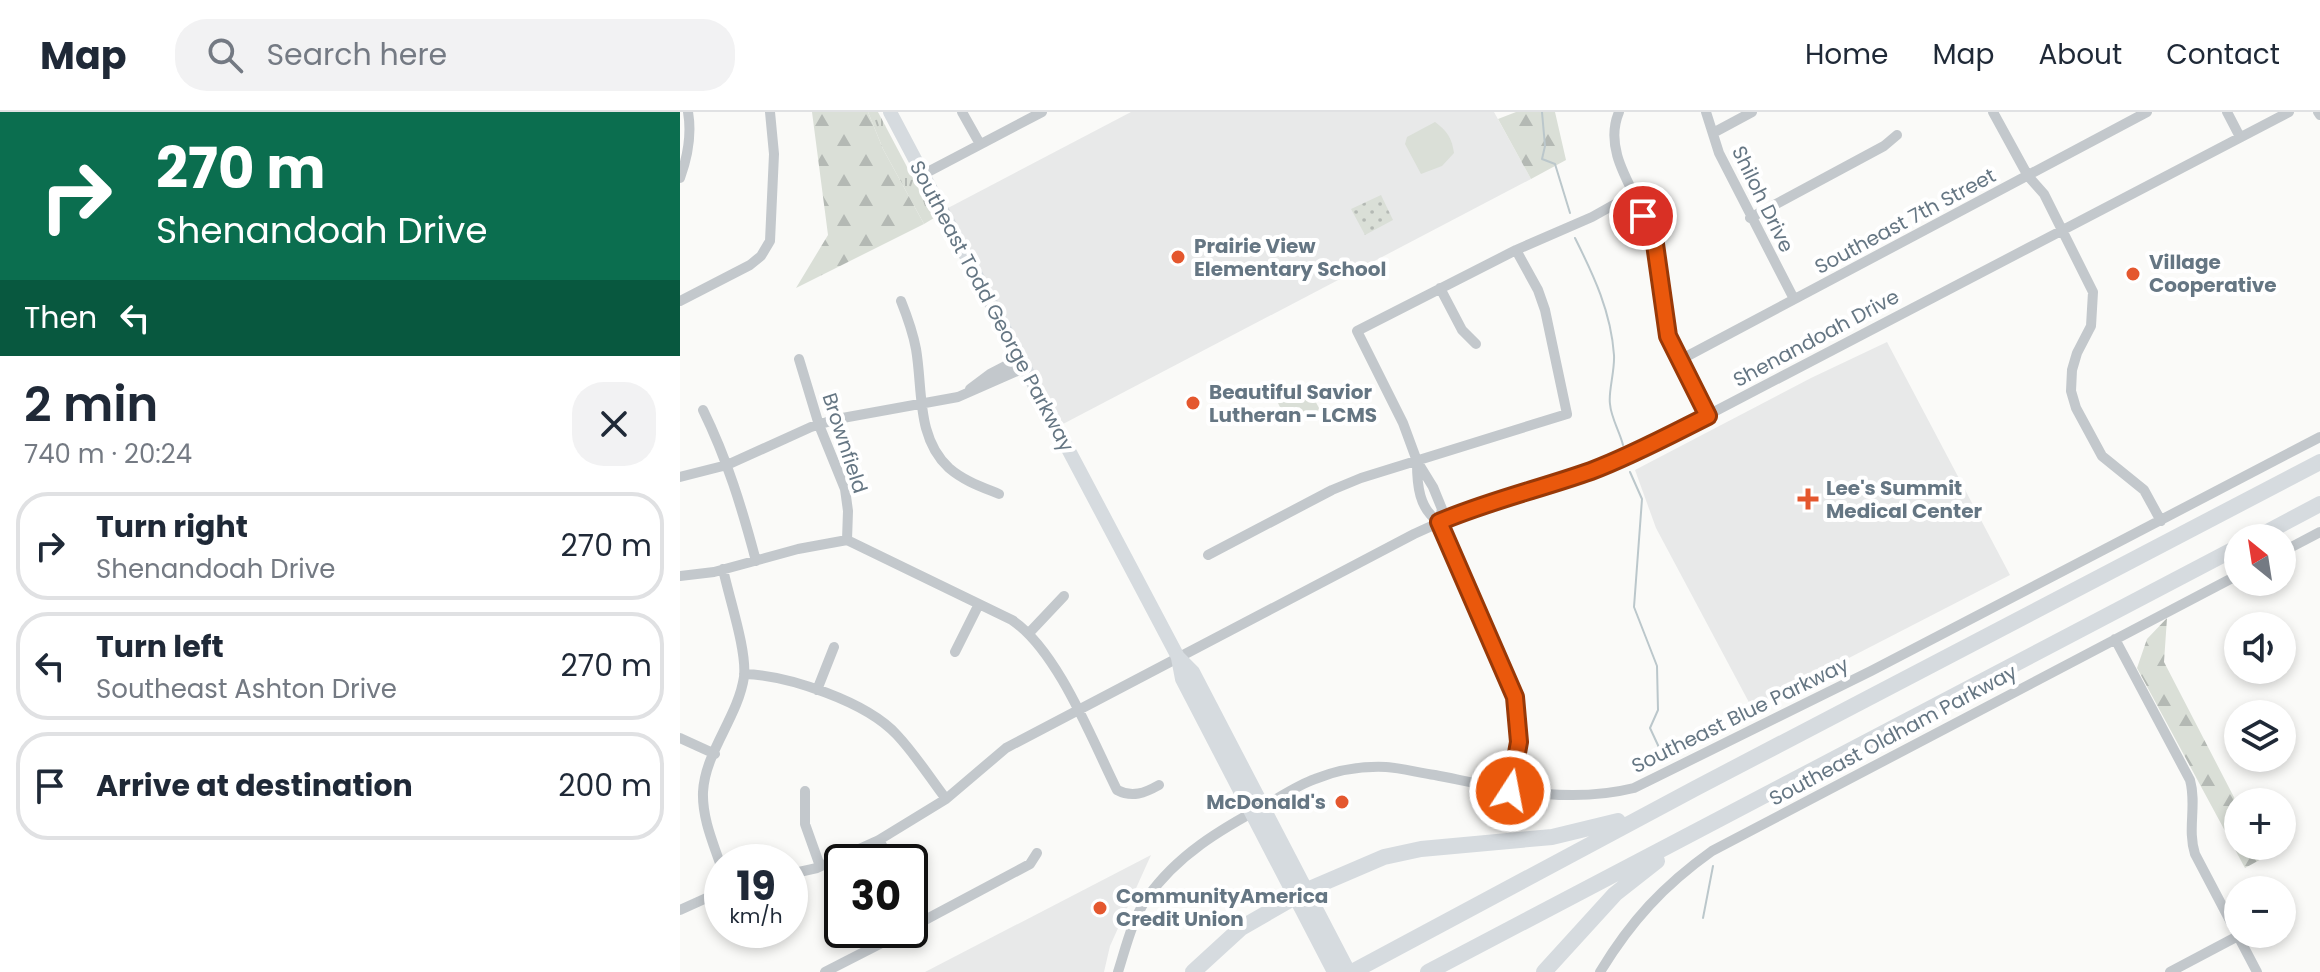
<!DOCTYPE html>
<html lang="en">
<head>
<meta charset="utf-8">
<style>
	:root { --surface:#fff; --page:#f2f2f3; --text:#1f2937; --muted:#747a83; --line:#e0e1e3 }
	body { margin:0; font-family:Poppins,sans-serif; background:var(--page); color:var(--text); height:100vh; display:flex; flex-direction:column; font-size:30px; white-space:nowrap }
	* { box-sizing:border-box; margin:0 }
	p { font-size:26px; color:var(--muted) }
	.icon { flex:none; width:44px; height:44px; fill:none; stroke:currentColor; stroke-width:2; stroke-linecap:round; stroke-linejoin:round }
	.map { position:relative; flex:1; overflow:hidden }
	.panel { display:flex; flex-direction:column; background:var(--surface); width:680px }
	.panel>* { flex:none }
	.guide { background:#0b6e4f; color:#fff; overflow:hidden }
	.needle { width:52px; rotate:330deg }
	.controls { position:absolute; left:1544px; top:412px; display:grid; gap:16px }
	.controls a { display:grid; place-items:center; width:72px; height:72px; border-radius:50%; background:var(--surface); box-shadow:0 4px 12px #0003; font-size:40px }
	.speed { position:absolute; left:24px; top:732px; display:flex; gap:16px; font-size:40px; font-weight:700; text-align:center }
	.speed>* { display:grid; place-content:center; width:104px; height:104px; border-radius:50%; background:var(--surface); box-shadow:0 4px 12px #0003; line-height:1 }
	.speed small { font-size:20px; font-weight:400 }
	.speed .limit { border:4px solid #111; border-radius:12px; background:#fff; color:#111 }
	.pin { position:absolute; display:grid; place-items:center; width:68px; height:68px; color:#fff; margin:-34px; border:4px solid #fff; border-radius:50%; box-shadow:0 2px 8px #0007 }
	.me { position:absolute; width:88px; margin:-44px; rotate:11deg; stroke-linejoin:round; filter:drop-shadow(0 0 6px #0008) }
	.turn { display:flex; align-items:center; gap:28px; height:168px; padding:0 24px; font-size:36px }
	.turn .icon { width:104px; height:104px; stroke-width:2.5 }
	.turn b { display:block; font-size:56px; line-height:68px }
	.then { display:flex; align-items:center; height:76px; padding:0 24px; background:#0003; gap:16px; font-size:30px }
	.round { display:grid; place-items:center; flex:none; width:84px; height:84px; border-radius:32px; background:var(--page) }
	.summary { display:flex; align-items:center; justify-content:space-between; height:136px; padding:0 24px }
	h1 { font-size:48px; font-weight:600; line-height:60px }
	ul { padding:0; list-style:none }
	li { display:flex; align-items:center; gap:24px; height:108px; margin:0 16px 12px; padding:0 8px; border:4px solid var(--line); border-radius:32px }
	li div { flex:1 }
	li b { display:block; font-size:30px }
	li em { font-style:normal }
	header { display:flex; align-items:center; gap:48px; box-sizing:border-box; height:112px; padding:0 40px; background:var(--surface); border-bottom:2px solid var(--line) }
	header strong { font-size:38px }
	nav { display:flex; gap:44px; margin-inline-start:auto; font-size:28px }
	.search { width:560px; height:72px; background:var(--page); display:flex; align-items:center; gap:20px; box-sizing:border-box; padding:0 28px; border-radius:32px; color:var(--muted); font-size:30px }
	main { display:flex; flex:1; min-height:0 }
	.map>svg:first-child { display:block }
</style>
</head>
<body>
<header>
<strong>Map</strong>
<div class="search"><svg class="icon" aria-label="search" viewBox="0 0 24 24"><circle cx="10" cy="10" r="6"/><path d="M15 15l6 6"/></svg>Search here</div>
<nav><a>Home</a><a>Map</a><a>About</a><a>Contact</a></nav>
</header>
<main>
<section class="panel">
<div class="guide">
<div class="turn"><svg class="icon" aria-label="right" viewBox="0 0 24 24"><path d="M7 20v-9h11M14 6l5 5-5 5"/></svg><div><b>270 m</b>Shenandoah Drive</div></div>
<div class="then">Then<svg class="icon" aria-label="left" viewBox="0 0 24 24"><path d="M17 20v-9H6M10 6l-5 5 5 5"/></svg></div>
</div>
<div class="summary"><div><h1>2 min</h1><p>740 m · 20:24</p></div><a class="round"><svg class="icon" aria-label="close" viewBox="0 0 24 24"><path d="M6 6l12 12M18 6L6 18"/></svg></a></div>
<ul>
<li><svg class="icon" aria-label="right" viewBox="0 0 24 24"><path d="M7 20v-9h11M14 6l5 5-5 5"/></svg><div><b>Turn right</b><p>Shenandoah Drive</p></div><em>270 m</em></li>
<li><svg class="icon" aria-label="left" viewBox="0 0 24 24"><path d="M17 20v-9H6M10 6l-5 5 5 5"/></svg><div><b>Turn left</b><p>Southeast Ashton Drive</p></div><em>270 m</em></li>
<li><svg class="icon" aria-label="arrive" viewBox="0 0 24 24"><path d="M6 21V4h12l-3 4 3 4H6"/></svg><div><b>Arrive at destination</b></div><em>200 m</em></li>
</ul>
</section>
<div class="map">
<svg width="1640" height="860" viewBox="0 0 1640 860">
	<defs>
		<pattern id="grass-tufts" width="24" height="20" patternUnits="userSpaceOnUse" patternTransform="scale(2)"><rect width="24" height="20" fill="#dadfd7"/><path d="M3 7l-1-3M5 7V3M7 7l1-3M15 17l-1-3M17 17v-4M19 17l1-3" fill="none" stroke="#b4b9b4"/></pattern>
		<pattern id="forest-firs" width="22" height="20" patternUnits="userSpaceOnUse" patternTransform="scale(2)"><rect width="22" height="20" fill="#dadfd7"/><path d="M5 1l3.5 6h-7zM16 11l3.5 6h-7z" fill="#b4b9b4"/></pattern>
		<pattern id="park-dots" width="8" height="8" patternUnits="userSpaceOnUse" patternTransform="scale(2)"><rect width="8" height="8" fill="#dadfd7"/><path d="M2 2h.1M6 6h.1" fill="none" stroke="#b4b9b4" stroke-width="1.8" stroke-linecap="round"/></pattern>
	</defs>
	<rect width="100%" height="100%" fill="#fafaf8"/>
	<path fill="#e8e9e9" d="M451,0h363l37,67 -468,245 -115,-216z
		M1207,230l123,233 -258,133 -96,-180 -21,-58 176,-92z
		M471,743l-41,91 -6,26h-179z"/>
	<path fill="url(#grass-tufts)" d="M188,0h10l56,106 -10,6 -41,-75z"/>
	<path fill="url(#forest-firs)" d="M132,0h56l15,37 41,75 -128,64 32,-53z
		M836,0h39l11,48 -35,19 -33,-60z
		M1487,506l-3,44 74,143v41h21l6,11 -20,11 -108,-200 10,-29z"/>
	<path fill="url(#park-dots)" d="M701,83l12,25 -28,15 -14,-26z"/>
	<path fill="#dadfd7" d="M755,10c12,9 17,16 19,31l-12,13 -21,8 -16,-30 2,-7z
		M626,272l13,24 -2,6 -28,12 -11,-23 12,-15z"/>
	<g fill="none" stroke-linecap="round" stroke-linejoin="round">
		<path stroke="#bbc7cb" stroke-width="2" d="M862,0l3,34 -3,13 13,5 15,49
			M895,126c19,38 36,74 39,117 1,16 -6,37 -4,49 1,14 10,28 13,41
			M950,360l12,27 -8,108 23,59 1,44 -8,18 13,28
			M1023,806l10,-52"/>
		<path stroke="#c3c8cc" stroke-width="10" d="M282,0l18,32
			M939,0c-19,45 25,87 35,128 8,31 4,68 15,98 10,27 26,52 39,78
			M1026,0l13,41 75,146
			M1313,0l35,64 16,18 49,98 -2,34 -14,27 -5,17 -1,21 5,17 26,48 42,34 17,31
			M1547,0l13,25
			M1638,0l2,3
			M1033,21l39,-21
			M242,63l120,-63
			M0,66c8,-22 12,-43 8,-66
			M1070,106l134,-72 13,-11
			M760,176l22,42 14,14
			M0,189l70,-36 11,-9 9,-15 4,-87 -4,-42
			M221,189c6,15 12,32 15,48 7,40 0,89 33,119 15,13 33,19 50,26
			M119,247l20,66 26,64 3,22 -1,29
			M1000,248l467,-248
			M290,277l20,-15 29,-15
			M23,298c24,49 39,98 53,151
			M737,351c0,22 2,46 22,59l76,175 4,45 -9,49
			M0,365l47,-12 84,-38 26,-8 121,-22 66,-29
			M759,410l3,-13 -9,-22 -16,-26 -14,-38 -46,-92 159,-81 76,-33 41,-23
			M1602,440l38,-20
			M528,443l124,-65 29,-12 206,-64 -22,-104 -7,-20 -22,-40
			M0,464l34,-4 84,-23 49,-9 165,80c46,31 80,120 105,170 15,8 28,3 42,-5
			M350,520l34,-36
			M1435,527l75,141c7,25 -3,49 5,74l62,118
			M275,540l24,-48
			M64,562c44,1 123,28 153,61 18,19 33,43 49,64
			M137,578l17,-43
			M0,626l35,16
			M125,679v33l15,42
			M199,728l12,22
			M42,757c-8,-24 -20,-50 -19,-77 2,-40 35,-75 41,-115 3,-27 -15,-79 -21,-108
			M110,762l27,-6 62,-28 67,-41 60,-51 408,-214c72,-34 151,-52 225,-83l650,-339
			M230,786l13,24
			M0,798l42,-19
			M230,816l120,-64 7,-11
			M145,860l82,-42
			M438,860c8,-25 14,-52 29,-74 30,-43 74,-69 119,-93 16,-9 32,-20 49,-26 22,-9 47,-13 71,-12 16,1 33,6 49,8 67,13 130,30 199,13l237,-117 449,-234
			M920,860c31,-51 63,-86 112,-121l526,-276
			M1490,860l68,-36"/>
		<path stroke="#d6dbdf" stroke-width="14" d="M210,0l288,545 15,15 156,300
			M498,546l4,21 152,293"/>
		<path stroke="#d6dbdf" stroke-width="16" d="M1576,426l64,-34
			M513,860l48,-44 66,-38 77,-33 37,-8 131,-12 66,-16
			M672,860l344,-184 624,-326
			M748,860l810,-425
			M864,860l71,-78 42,-33"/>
	</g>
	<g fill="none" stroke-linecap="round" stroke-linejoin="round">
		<defs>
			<path id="route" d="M830,679l9,-49 -4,-45 -76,-175c49,-21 101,-33 152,-51 40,-15 79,-36 117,-55l-40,-80 -14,-99 -11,-21"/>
		</defs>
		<use href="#route" stroke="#983908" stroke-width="20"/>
		<use href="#route" stroke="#ea580c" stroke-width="14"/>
	</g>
	<g fill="#e4572e" stroke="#fff" stroke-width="3">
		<circle cx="498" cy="145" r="8"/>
		<circle cx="1453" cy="162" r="8"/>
		<circle cx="513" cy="291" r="8"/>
		<path d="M1124 375h8v8h8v8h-8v8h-8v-8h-8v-8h8z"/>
		<circle cx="662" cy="690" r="8"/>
		<circle cx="420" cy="796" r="8"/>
	</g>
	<g text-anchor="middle" stroke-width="8" stroke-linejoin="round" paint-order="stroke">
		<g font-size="20" fill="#657683" stroke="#fff">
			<text transform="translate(1083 87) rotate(64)" y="7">Shiloh Drive</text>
			<text transform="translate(1225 109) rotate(-28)" y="7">Southeast 7th Street</text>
			<text transform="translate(312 194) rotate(62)" y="7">Southeast Todd George Parkway</text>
			<text transform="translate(1136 226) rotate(-28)" y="7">Shenandoah Drive</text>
			<text transform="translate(165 331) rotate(72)" y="7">Brownfield</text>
			<text transform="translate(1060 603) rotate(-26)" y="7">Southeast Blue Parkway</text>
			<text transform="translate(1213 623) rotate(-28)" y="7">Southeast Oldham Parkway</text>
		</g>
		<g font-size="20" font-weight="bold" fill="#657683" stroke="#fff" text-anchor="start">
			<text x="514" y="141">Prairie View<tspan x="514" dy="23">Elementary School</tspan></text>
			<text x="1469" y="157">Village<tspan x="1469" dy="23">Cooperative</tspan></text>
			<text x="529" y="287">Beautiful Savior<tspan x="529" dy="23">Lutheran - LCMS</tspan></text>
			<text x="1146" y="383">Lee's Summit<tspan x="1146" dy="23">Medical Center</tspan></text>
			<text x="646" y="697" text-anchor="end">McDonald's</text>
			<text x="436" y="791">CommunityAmerica<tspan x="436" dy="23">Credit Union</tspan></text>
		</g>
	</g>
</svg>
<div class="controls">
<a><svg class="needle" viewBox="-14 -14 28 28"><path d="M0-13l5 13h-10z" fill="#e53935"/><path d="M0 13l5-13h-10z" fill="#747a83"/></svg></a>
<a><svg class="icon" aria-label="sound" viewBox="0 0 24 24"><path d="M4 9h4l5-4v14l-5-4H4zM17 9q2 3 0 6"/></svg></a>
<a><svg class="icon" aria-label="layers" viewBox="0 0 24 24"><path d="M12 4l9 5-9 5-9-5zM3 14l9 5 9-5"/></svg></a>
<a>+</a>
<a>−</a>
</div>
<div class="speed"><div>19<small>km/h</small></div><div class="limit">30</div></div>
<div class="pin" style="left:963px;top:104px;background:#d93025"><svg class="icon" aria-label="arrive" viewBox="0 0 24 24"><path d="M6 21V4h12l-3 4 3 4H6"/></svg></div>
<svg class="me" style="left:830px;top:679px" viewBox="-20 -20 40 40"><circle r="17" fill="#ea580c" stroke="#fff" stroke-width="3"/><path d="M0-11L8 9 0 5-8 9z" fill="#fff"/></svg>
</div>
</main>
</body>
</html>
